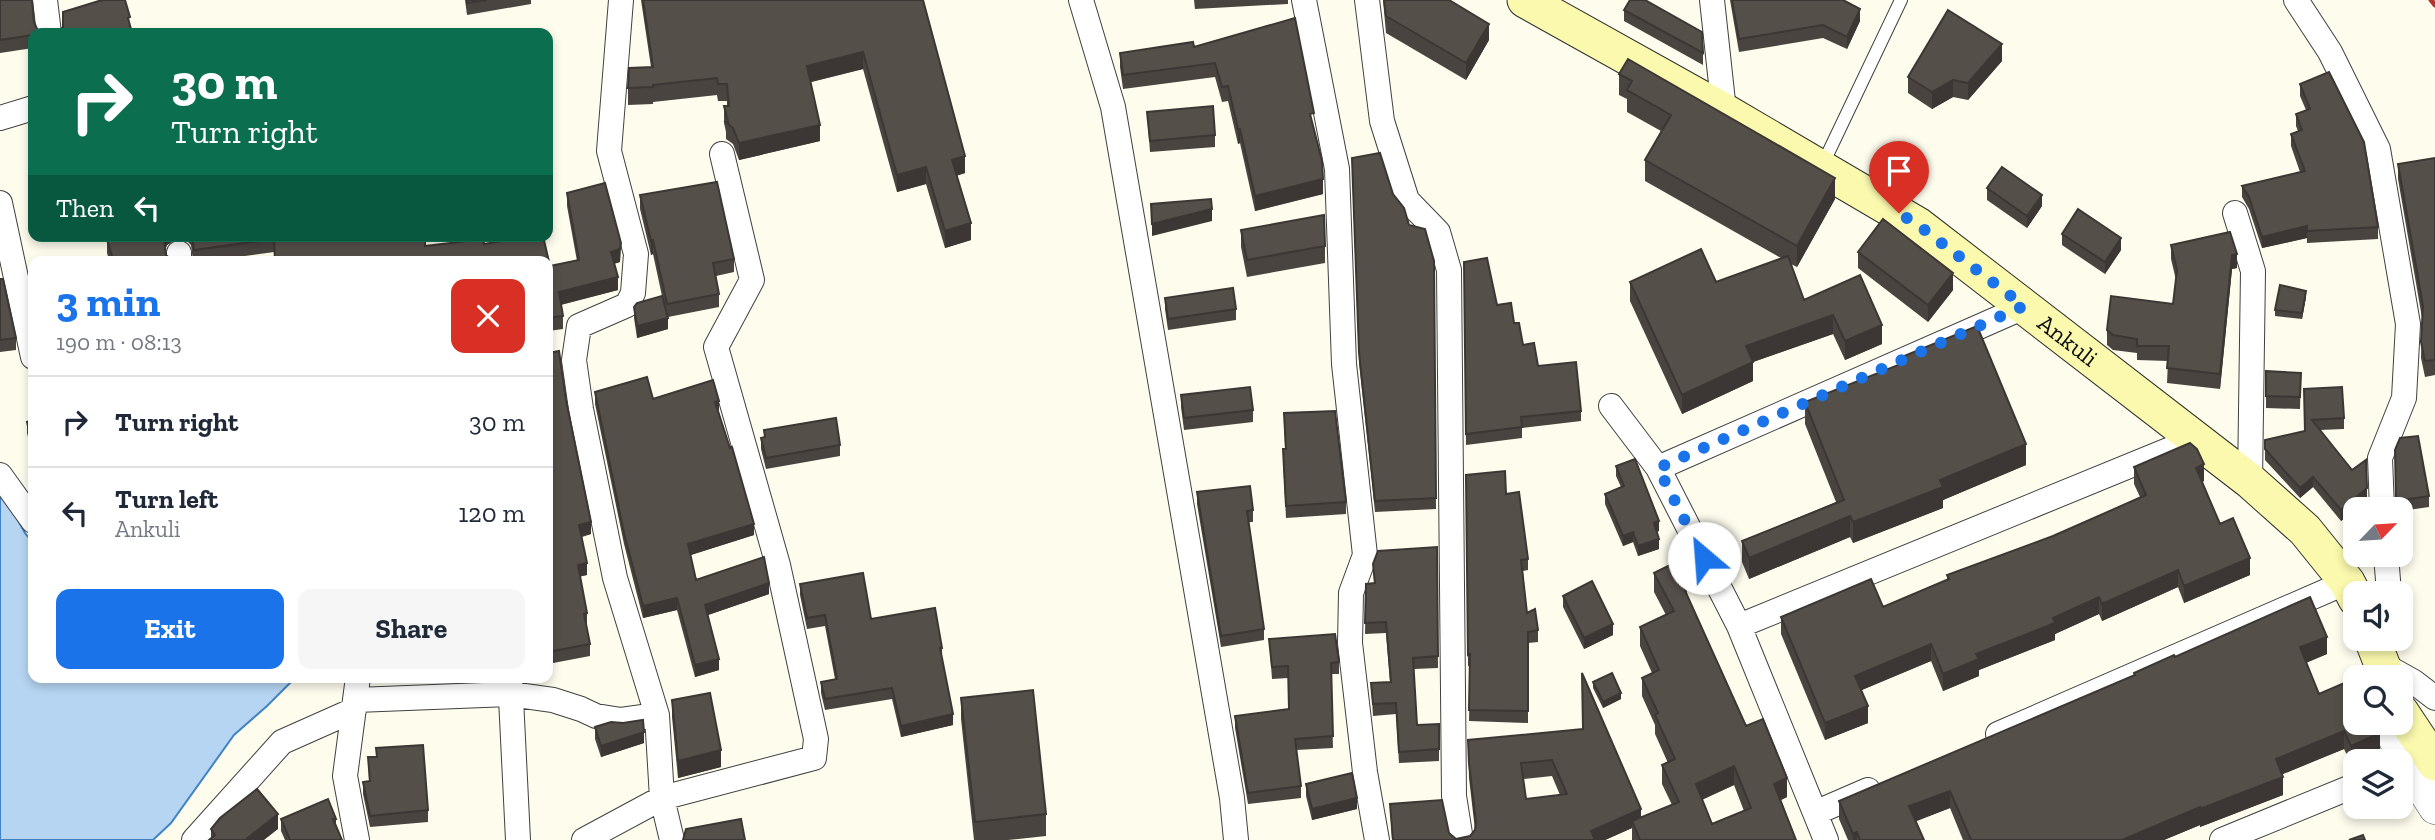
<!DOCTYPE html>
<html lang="en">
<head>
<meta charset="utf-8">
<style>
	:root { --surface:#fff; --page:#f6f6f7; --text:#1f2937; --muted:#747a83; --line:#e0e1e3; --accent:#1a73e8 }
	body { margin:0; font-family:"Zilla Slab",serif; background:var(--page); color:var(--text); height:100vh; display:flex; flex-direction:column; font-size:26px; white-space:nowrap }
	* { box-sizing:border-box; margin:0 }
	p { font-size:23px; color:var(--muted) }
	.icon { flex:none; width:38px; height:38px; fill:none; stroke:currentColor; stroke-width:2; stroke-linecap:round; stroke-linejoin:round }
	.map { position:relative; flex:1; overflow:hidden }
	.panel { position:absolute; left:28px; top:256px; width:525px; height:427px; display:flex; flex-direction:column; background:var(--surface); border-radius:14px; box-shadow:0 4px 10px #0003 }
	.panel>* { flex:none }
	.top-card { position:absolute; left:28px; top:28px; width:525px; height:214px; border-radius:14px; box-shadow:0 4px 10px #0003; background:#0b6e4f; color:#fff; overflow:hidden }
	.needle { width:46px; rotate:65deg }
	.tools { position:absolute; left:2343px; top:497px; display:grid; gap:14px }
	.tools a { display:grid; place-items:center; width:70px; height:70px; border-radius:14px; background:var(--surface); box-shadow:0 4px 10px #0003; font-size:35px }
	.pin { position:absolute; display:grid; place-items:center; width:60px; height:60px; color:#fff; margin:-72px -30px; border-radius:50% 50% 50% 0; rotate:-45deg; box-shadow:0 0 7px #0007 }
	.pin .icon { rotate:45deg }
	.me { position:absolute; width:77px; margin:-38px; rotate:333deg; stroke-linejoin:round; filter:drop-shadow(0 0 5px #0008) }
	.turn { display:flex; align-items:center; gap:24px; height:147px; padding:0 28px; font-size:32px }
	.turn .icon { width:91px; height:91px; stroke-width:2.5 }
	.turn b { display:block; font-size:49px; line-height:60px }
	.then { display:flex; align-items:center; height:66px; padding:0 28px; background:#0003; gap:14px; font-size:26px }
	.round { display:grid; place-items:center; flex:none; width:74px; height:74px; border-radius:14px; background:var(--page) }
	.summary { display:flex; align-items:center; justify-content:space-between; height:119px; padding:0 28px }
	h1 { font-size:42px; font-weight:800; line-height:52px; color:var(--accent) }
	.primary-button { display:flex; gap:14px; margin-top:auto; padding:14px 28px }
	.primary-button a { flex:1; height:80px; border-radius:14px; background:var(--accent); color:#fff; font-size:28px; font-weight:800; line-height:80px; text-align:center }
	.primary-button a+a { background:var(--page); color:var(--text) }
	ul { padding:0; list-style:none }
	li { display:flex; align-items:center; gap:21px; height:91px; padding:0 28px; border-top:2px solid var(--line) }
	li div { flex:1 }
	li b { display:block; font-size:26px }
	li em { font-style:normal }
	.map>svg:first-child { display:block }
</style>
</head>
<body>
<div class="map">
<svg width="2435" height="840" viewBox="0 0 2435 840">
	<rect width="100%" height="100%" fill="#fefced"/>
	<path fill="#b6d5f2" stroke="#4183c4" stroke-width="2" d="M0,488l25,45 8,10v134h263l-29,29 -33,29 -63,88 -18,17h-153z"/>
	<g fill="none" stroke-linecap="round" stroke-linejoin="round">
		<defs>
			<path id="service" d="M1821,168l80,-168"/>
			<path id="minor" d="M45,0l4,33
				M621,0l-12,151 27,103 -3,39 -6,12 -48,21 -5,34 7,49 34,169 42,137 5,83 10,42
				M1081,0l32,107 119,691 4,42
				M1304,0l33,169 7,195 21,191 -14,38 -1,50 15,129 12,68
				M1367,0l15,121 25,79 31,32 11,38 5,526 7,44
				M1712,0l12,111
				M2296,0l34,52 48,97 30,175 -4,74 -24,60 2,51
				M0,118l33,-10
				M0,203l33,154
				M2235,213l18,58 -3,210
				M179,253v8
				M1611,406l47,62 81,158 87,214
				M1658,468l366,-161
				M0,475l33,46
				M2386,555l3,38
				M1739,626l456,-187
				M2382,664l32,18 21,16
				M510,678l8,162
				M356,700l154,-6 43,6 28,9 15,7 25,4 36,-5
				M1998,734l349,-152
				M1815,813l53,-23
				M194,840l88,-98 72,-32
				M357,840l-12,-64 13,-99
				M584,840l78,-42 152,-40 2,-19 -38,-174 -62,-218 36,-67 -30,-126
				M2222,840l134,-55"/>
			<path id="tertiary" d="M2387,723l19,40 29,45"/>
			<g id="secondary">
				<path id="s1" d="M1525,0l199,111 194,114 332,256 55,49 42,52 9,17"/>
				<path d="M2372,639l15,38"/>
				<path d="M2401,712l34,51"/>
			</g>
		</defs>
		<use href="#service" stroke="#404040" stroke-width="14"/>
		<use href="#minor" stroke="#404040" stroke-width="26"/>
		<use href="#tertiary" stroke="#404040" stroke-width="33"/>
		<use href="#secondary" stroke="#2f2f2f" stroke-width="37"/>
		<use href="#service" stroke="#fff" stroke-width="12"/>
		<use href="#minor" stroke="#fff" stroke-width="24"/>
		<use href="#tertiary" stroke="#fff" stroke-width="32"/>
		<use href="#secondary" stroke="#faf9ad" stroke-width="35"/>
		<path stroke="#b3352e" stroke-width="5" d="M2431,0l4,5"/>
	</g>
	<path fill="#494440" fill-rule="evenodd" d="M0,0l33,33v15l-33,5z
		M465,0h66v4l-64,11z
		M641,0h282l42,173 -9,3 15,64 -26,8 -19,-64 -29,8 -34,-123 -52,13 9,59 -81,19 -6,-16 -7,-5v-7l-2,-9v-17h3v-5h-9l-1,-6 -64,7v2l-25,1v-17l23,-21z
		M1194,0h94v4l-93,5z
		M1383,0h66l40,40 -23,40 -80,-47z
		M1730,0h113l17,21 -13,28 -24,-11 -84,14z
		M1624,10l79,43v12l-79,-44z
		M1194,47l120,80 9,67 -68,17 -15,-68 -2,1 -10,-43 -6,1 -7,-25 -92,12 -3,-22v-14z
		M2002,61l-34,39 -15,-3 -21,12 -24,-16v-16z
		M1619,74l216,125 -38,68 -6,-3 13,36 78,44 -37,16 -12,-26 -80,28v19l-71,33 -52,-113v-19h86l65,-24 -136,-77v-21l16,-29 -34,-19v-13l-8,-4z
		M2300,84l78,143v12l-71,4v-5l-45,10 -13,-39 -7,-12v-11l58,-14 -9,-26v-12l7,-3 -2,-5v-12l10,-4 -6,-14z
		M1147,112l68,23v12l-65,5z
		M2435,158v217l-10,2 -4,-19 1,-40 -24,-139v-15z
		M1352,170l41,24 16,31 25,36 2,248 -61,3 -16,-149z
		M605,183l16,60 -1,19 -6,2 4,13v13l-57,15 2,11v13l-15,2v-70h-274v-9l-66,9h-15l-2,-16 -5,-5 -8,-2 -11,7 -2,4 1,6 6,6h-65v-1h2l-2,-7v-13l12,-4h306v10l58,-7 1,5 47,-8h12l7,30 27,-5 -10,-55v-13z
		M1987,188l55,18 -15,22 -40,-28z
		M640,195l94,64v13l-18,4 3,18v13l-51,10v12l-31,9 -3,-20v-11l28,-11 -9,-42 -2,1 -11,-46z
		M1241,230l84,16v17l-78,14 -6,-30z
		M2062,234l59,16 -16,24 -43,-29z
		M2171,245l66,23 -5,1 -12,120 -53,-6 1,-22 -31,-1v-7l-24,-3 -6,-5v-15l66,-26 3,-24 -5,-21z
		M1858,252l95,38 -25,32 -70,-54z
		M1464,262l33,43 17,18 9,22 15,21 43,45v10l-59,7v10l-56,7z
		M0,279l16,59v12l-16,2z
		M2306,297l-4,22 -27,-3v-6z
		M1165,298l71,11v11l-68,10 -3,-21z
		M548,353l18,47 25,134 -9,3 5,38 -7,1 7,37v12h-1l4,19v12l-42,8z
		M1904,356l122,109 -83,35v8l-90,35 -3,-6 -101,42 -7,-17v-21l94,-39 -31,-78v-22l99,-39z
		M2266,371l35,2 -1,36 -34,-1z
		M2304,389l40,29v11l-24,1 47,69 -26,22 -28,-34 -13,11 -35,-38v-20l40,-9z
		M595,392l58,7 66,13 35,123 -64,20 6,25 73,14 -61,21 11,55 -24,7 -18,-67 -34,8 -19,-74 -29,-140z
		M1181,395l72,15v12l-69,8 -3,-23z
		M1284,413l62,89v12l-60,4 -3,-57v-12h2z
		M33,420v37l-6,-24v-11z
		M764,430l76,15v11l-74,13 -5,-20v-11l3,-1z
		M2395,450l34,46v11l-28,4v-2h-5z
		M1616,466l43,65 -3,1 3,17 -21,7 -5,-14 -10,4 -18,-42v-10l16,-7 -5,-11z
		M2134,467l70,14 -2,1 18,42 30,51 -66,28 -6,-16 -76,34 -3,-7 -44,20v6l-76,30v6l-36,15 -12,-30 -70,29 7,33 -43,17 -44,-106v-17l102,-10 64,-27v-5l106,-39 87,-39 -6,-13z
		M1466,475l40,19 22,65v11l-5,1 4,42 11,17v12l-10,1v80l-59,-2 1,-55h-2z
		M1197,492l56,18v12h-4l15,107v11l-43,7 -24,-143z
		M1437,547l1,121 -24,1 3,56 22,-1v37l-40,2 -3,-49 -23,2 -2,-33 19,-1 -4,-49 -21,1 1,-50 8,-1 -1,-19z
		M1654,573l33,22 59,131 41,71 -6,3 15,40h-164v-12l-27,12h-213l-2,-36 59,29 7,6 14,-3 5,-6 -6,-52 -1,-38 115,-11 58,88 31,-12 -10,-21v-19l6,-2 -13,-29v-9l-13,-29v-18l10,-5 -12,-27v-19l26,-12 -12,-23zM1552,776l8,19 -34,4 -3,-20zM1734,785l10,26 -32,13 -10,-24z
		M800,584l71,35 71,29v11l11,66 -52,12 -9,-38 -67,11 -4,-17v-11l14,-3 -10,-53 -18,3 -7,-34z
		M1563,596l50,39 -29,14 -21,-42z
		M1269,639l70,23v12h-8l2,74 -37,2 5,36v12l-53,6 -13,-76v-12l54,-7 -1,-31 -16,1z
		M2327,654l-21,9 13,31 61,56 -29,13 -7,-14 -62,25 1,21 -83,32v-2l-36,15h-201l-13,-32 -34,13 8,19h-76l-9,-21v-18l295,-126v-2l41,-16z
		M1593,682l28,17 -18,9 -10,-20z
		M961,698l85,116v22l-38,4h-34l-13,-121z
		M672,700l49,67 -43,11 -6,-61z
		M595,727l49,16 -43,14 -6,-18z
		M376,748l52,62v12l-58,5 -7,-33v-12l6,-1 -1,-24h8z
		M1306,784l51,25 -45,11 -6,-24z
		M281,819h55v8l6,13h-57l-4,-9z
		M211,829h67l-67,10z"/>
	<path fill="#3c3734" d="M1860,9v12l-13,28v-12z
		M1489,24v16l-23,40v-17z
		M2002,44v17l-34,39v-17z
		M863,52v17l-56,14v-17z
		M1953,80v17l-21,12v-17z
		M820,125v16l-81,19v-17z
		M1238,129h2v14l-2,1z
		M965,156v17l-13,4v-17z
		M926,167v17l-29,8v-17z
		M1835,178v21l-38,68v-21z
		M1323,179v15l-68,17v-15z
		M2042,195v11l-15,22v-12z
		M1212,209v12l-60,15v-12z
		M971,223v17l-26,8v-17z
		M2307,226v12l-45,10v-11z
		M165,236h13v2l-11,7 -3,8v-13z
		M2121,238v12l-16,24v-12z
		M653,240v14l-2,1v-14z
		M621,243l-1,19 -9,2v-12z
		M2237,254v14l-5,1 -12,120v-15l12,-119z
		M1953,273v17l-25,32v-17z
		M618,277v13l-59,15v-13z
		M2306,291v6l-4,22v-6z
		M1833,315v19l-80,28v19l-71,33v-19l64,-49z
		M668,318v11l-31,9v-12z
		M1882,325v19l-37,16v-19z
		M719,401v11l-4,-10z
		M2026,444v21l-83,35v8l-90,35v-21l87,-42z
		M2204,464v17l-8,4v-17z
		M2313,477v10l-13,11v-10z
		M2367,488v11l-26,22v-11z
		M1850,516v21l-101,42v-21z
		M1659,521v10l-5,2v-10z
		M591,522v12l-12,3v-12z
		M754,524v11l-66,21v-12z
		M1633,532v10l-10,4v-10z
		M1659,539v10l-21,7v-10z
		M2250,558v17l-66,28v-17z
		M587,563v12l-9,2v-12z
		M2178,570v17l-76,34v-17z
		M1687,582v18l-5,-16z
		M769,583v11l-64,22v-11z
		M2099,597v17l-44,20v6l-76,30v6l-36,15v-17l33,-20 77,-36z
		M677,598v12l-34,8v-12z
		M1613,624v11l-29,14v-11z
		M2327,637v17l-27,11v-18z
		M1931,644v17l-76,32v-17z
		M719,659v11l-24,7v-12z
		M1621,693v6l-18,9v-6z
		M1868,706v17l-43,17v-17z
		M953,714v11l-52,12v-11z
		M2344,731v18l-68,28v-18z
		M644,732v11l-43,14v-11z
		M2380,733v17l-29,13v-17z
		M721,750v17l-43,11v-17z
		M1734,766v19l-38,17v-18z
		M2283,777v18l-83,32v-18z
		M1787,778v19l-13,6v-19z
		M1950,791v17l-41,16v-18z
		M1357,798v11l-45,11v-11z
		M2200,807v18l-36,15h-42z
		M1641,809v15l-9,-3v7l-27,12h-14v-9z
		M278,814v15l-14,11h-19z
		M1857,832v8h-4v-6z"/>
	<path fill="#554f4a" stroke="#3c3734" stroke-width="2" fill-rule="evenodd" d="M0,0h32l2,22 3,7 5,4h-9v2l-33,5z
		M102,0h23l5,17 -2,1 4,15h-75l6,-6v-15z
		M467,0h20l-20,3z
		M643,0h280l42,156 -13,4 19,63 -26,8 -19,-64 -29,8 -34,-123 -56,14 13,59 -81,18 -6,-15 -7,-6h2l-4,-16h5l-2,-22h-9l-1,-6 -64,7v2l-25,1 1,-20 24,-1z
		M1384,0h65l40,24 -23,39 -80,-47z
		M1630,0h15l57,32 1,21 -79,-43z
		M1732,0h111l17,9 -13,28 -24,-12 -84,14z
		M1948,10l54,34 -34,39 -15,-3 -21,12 -24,-15z
		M1295,18l19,95 -4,1 12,47 1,18 -68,17 -15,-67h-2l-10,-43 -6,1 -7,-24 -92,12 -3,-22 73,-11 1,5z
		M1628,59l207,119 -38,68 -152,-86 26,-45 -44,-25 5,-9 -13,-7z
		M2329,72l35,70 14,85 -71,4v-5l-45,11 -13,-40 -7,-11 63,-15 -14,-37 11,-4 -6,-16 14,-5 -10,-25z
		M1213,106l2,29 -65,6 -3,-29z
		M1380,153l13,41 11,14 5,17 16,4 9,32 2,237 -61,3 -16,-149 -7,-194z
		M2435,158v202l-10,1 -4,-19 2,-36 -25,-142z
		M2002,167l40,28 -15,21 -40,-28z
		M717,182l17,77 -21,4 6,31 -52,10 -14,-64 -2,1 -11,-46z
		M605,183l16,60 -1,6 -9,3 7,25 -59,15 4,24 -15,2v-57h-273l-1,-22 -80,11 -2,-14h233v10l58,-7 1,5 47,-8h12l7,30 29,-6 -12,-67z
		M1211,199l1,10 -60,15 -1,-20z
		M2078,209l43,29 -16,24 -43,-28z
		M1324,215l1,31 -78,14 -6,-30z
		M1883,219l70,54 -25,32 -70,-53z
		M2230,232l7,22 -5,1 -12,119 -53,-6 2,-22h-32v-7l-24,-4 -6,-5 4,-34 62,8 4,-34 -6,-25z
		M119,236h46l-1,4 2,15 6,6h-65v-1l6,-1 -6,-19z
		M1701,249l15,33 72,-26 16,44 56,-25 22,50 -37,16 -12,-26 -87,31 7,16 -71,33 -52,-113z
		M1487,258l10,47 14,-2 3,20h5l4,22 11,-2 4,23 38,-4 5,49 -60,6 1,10 -56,7 -2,-172z
		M0,279h3l13,59 -16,2z
		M2280,285l26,6 -4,22 -27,-3z
		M1233,288l3,21 -68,10 -3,-21z
		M662,296l6,22 -31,8 -3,-19 3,-4z
		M1977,326l49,118 -86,36 3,7 -90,35 -3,-6 -101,42 -7,-17 102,-41 -39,-98 101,-40 -2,-6z
		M559,351l7,49 25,122 -12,3 8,38 -9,2 9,48 -3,1 6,30 -42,8v-299z
		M2266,371l35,2 -1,24 -34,-1z
		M647,377l6,22 60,-19 6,21 -4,1 15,46 2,-1 22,77 -66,20 8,36 68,-23 5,26 -64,22 14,54 -24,6 -18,-67 -34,8 -19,-73 -29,-141z
		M1250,387l3,23 -69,8 -3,-23z
		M2342,387l2,31 -32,2 40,50 14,-10 1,28 -26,22 -28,-33 -13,11 -35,-39v-9l40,-9 -1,-42z
		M1335,411l11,91 -60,4 -3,-57h3l-2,-36z
		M836,418l4,27 -74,13 -5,-20 4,-1 -1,-7z
		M33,420v26l-6,-24z
		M2418,436l11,60 -33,5 -1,-51 5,-12z
		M2190,443l7,6 7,15 -8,4 24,56 13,-6 17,40 -66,28 -6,-16 -76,34 -3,-7 -46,21 2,5 -79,31 3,5 -36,15 -12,-30 -76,32 13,30 -43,17 -44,-106 90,-38 12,28 66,-28 -2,-4 106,-39 93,-41 -12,-28z
		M1635,459l24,62 -5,2 5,16 -21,7 -5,-14 -10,4 -18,-42 19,-8 -8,-20z
		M1505,471l1,23 13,-2 9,67 -7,1 6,53 8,-4 3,21 -10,2v79l-59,-1 1,-56 -2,1 -2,-180z
		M1250,486l3,24 -6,1 17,118 -43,7 -24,-144z
		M1437,547l1,109 -25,2 4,67 22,-1v25l-40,3 -3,-49 -23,1 -2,-21 20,-1 -5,-60 -21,1 1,-39 9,-1 -2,-19 5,-13z
		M1676,562l11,20 -5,2 64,142 17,-7 24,59 -13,6 22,56h-156l-8,-19 47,-19 -17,-37 13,-6 -20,-44 3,-2 -16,-35 17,-8 -19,-43 34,-16 -20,-38zM1734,766l17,42 -39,16 -16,-40z
		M863,573l8,46 64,-11 7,40h-2l13,66 -52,12 -9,-38 -67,11 -4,-17 16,-3 -12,-64 -18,3 -7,-34z
		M1592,581l21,43 -29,14 -21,-42z
		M2310,597l17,40 -27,10 19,47 37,-16v45h19l5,10 -29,13 -7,-15 -68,28 7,18 -83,32v-2l-78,33h-151l-21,-49 -41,15 15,34h-64l-3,-8 -4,2 -14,-33 296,-126 -1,-2 40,-18 1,2z
		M1335,634l4,28 -8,1 2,73 -38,3 6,47 -53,7 -13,-77 54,-7 -1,-43 -16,1 -3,-28z
		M1582,673l59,136 -50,22 4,9h-202l-3,-36 52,-4 7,33 7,6 14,-3 5,-6 1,-7 -7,-60 -1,-23 115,-11zM1552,760l15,34 -41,5 -5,-36z
		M1612,673l9,20 -18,9 -10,-20z
		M1033,690l13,124 -71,8 -14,-124z
		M710,693l11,57 -43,11 -6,-61z
		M643,720l1,12 -43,14 -6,-19 16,-5 12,1z
		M423,745l5,65 -58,6 -7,-34 7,-1 -2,-24h9l-1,-9z
		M1352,773l5,25 -45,11 -6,-25z
		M257,789l21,25 -33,26h-36l6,-5 -4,-6 9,-11z
		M328,799l8,20h-3l9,21h-52l-9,-21z
		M741,819l4,21h-62l3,-11z
		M2363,835l2,5h-16z"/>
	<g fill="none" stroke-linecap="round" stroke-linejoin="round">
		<path stroke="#1a73e8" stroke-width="12" stroke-dasharray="0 21.6" d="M1704,558l-46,-90 366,-162 -106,-81 -19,-12"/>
	</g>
	<g text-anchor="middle" stroke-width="7" stroke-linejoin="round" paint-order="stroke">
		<g font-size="24" fill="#0d0d0d" stroke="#fff">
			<text dy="8" stroke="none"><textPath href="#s1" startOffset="642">Ankuli</textPath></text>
		</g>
	</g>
</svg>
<div class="tools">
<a><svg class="needle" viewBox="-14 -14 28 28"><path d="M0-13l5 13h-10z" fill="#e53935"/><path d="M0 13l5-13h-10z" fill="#747a83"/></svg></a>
<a><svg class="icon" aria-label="sound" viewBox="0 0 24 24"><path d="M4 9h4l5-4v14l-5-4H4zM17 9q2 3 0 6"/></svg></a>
<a><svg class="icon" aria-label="search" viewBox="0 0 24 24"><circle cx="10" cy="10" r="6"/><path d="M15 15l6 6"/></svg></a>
<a><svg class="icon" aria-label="layers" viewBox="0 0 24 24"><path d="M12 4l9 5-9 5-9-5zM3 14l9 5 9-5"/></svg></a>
</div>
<div class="pin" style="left:1899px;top:213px;background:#d93025"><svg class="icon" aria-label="arrive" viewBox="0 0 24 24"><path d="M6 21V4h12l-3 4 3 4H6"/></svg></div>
<svg class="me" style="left:1704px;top:558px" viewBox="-20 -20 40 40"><circle r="19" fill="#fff"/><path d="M0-13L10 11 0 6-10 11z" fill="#1a73e8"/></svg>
<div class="top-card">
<div class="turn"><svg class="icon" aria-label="right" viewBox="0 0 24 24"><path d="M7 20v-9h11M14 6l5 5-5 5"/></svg><div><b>30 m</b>Turn right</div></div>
<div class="then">Then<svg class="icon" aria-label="left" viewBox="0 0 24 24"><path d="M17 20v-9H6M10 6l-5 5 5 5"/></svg></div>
</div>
<section class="panel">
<div class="summary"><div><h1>3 min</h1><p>190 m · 08:13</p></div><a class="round" style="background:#d93025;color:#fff"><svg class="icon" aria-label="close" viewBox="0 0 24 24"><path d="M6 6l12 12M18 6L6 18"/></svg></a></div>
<ul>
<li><svg class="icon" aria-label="right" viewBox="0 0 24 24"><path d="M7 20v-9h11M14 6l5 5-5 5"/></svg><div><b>Turn right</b></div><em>30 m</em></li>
<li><svg class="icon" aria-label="left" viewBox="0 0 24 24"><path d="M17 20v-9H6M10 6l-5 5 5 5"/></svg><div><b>Turn left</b><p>Ankuli</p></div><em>120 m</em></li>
</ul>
<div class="primary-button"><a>Exit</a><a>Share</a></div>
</section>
</div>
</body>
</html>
